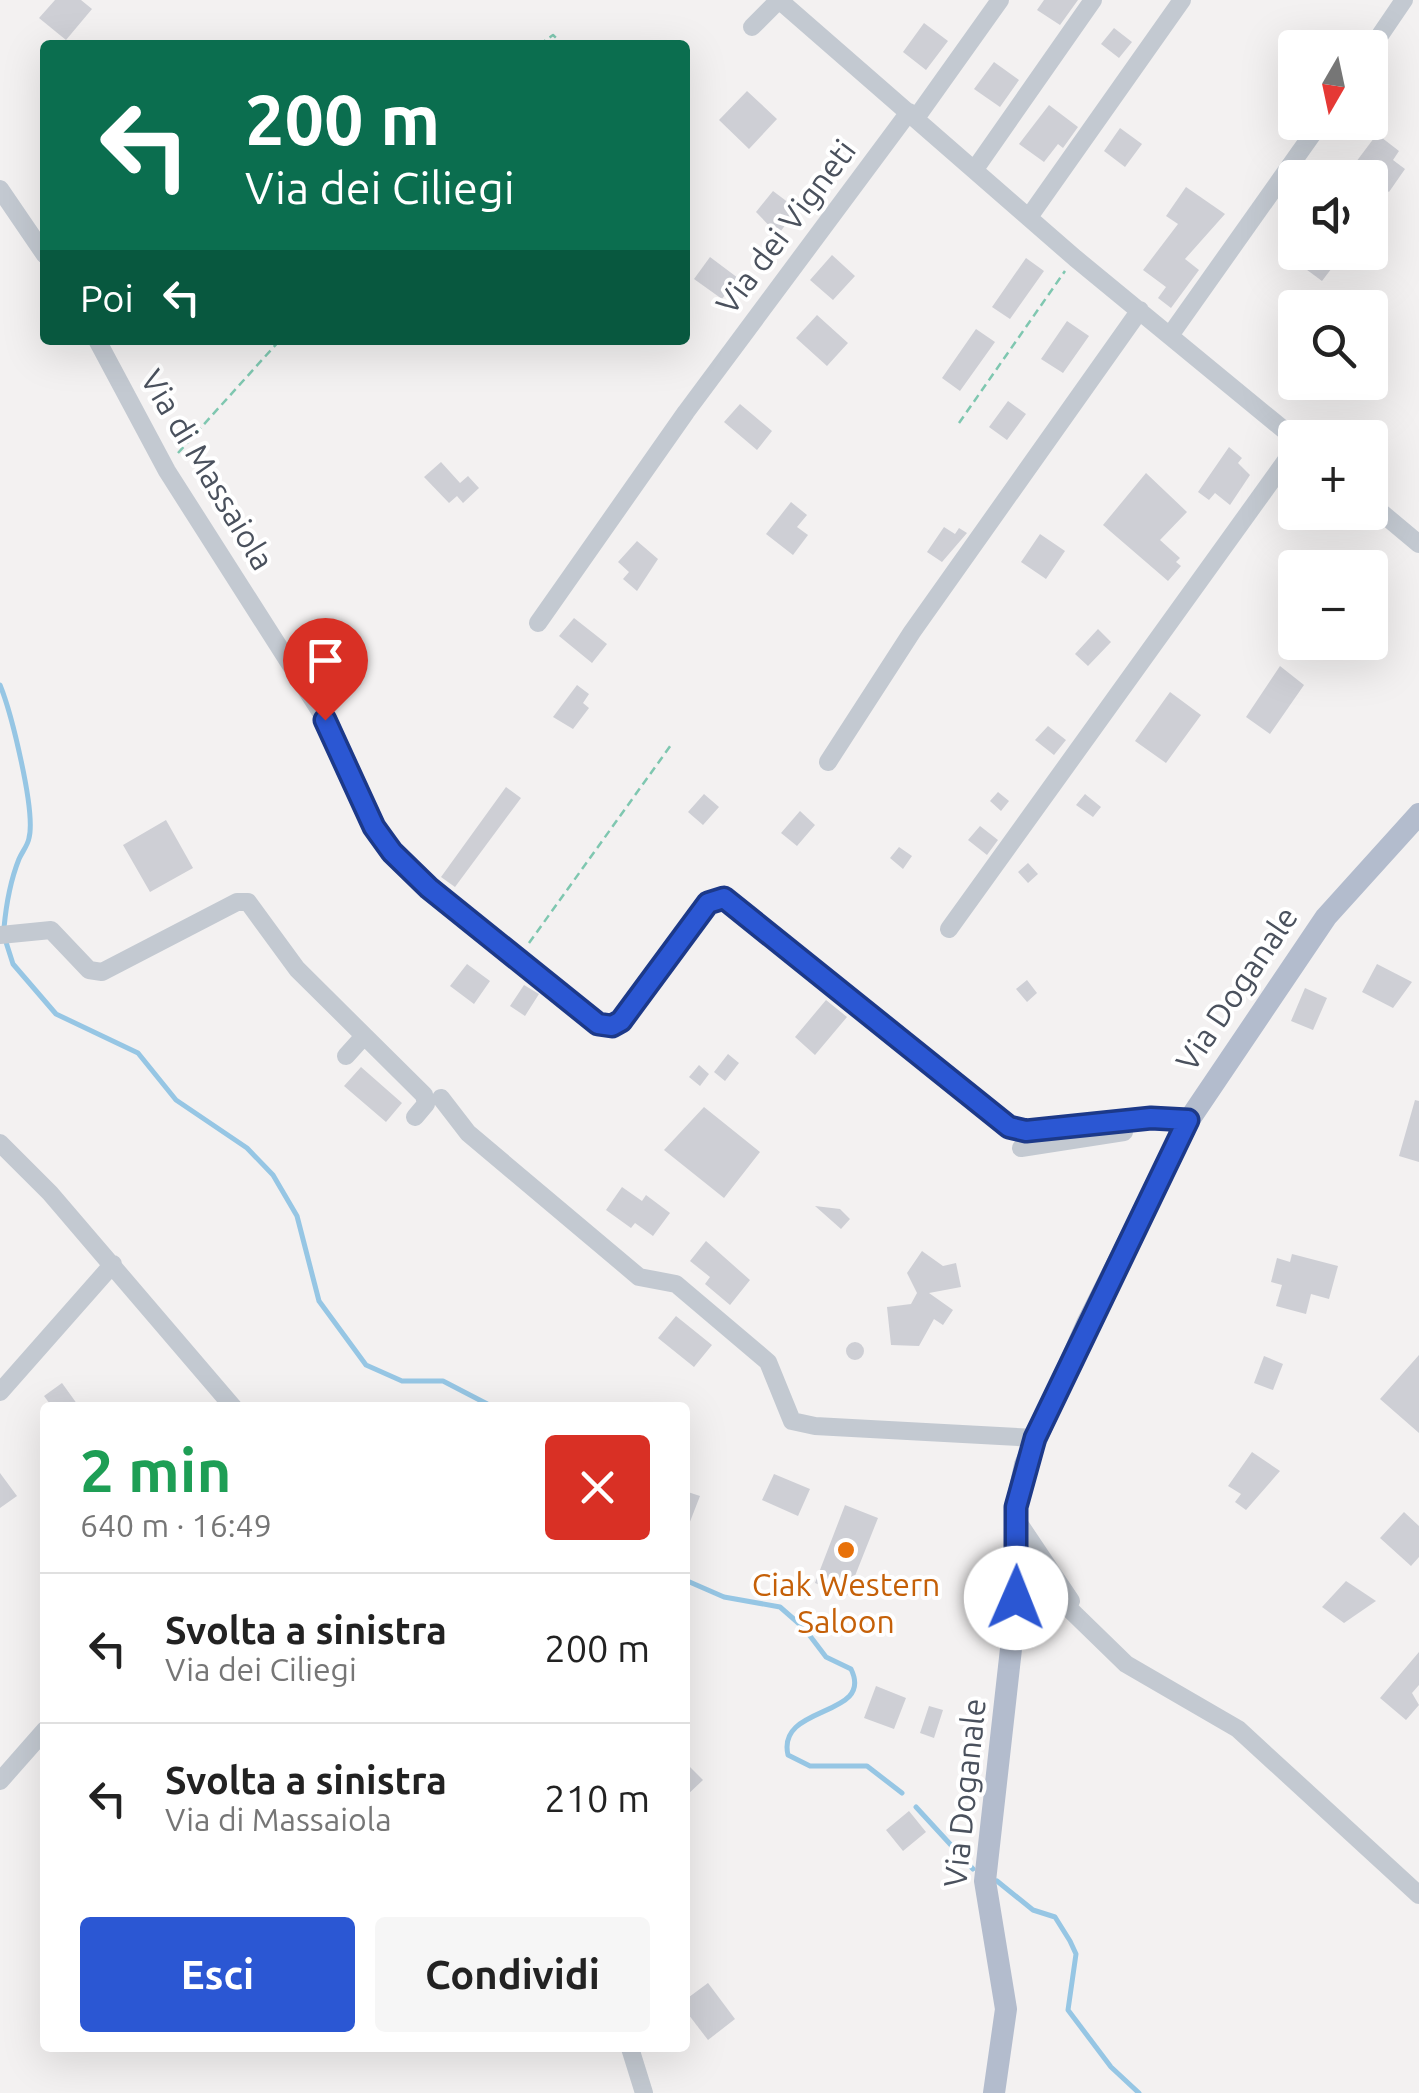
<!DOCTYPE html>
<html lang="it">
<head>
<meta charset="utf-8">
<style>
	:root { --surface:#fff; --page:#f6f6f6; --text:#222; --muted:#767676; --line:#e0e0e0; --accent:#2b57d3 }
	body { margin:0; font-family:Ubuntu,sans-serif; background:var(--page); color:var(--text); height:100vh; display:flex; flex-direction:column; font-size:38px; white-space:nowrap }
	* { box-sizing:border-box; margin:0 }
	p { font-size:32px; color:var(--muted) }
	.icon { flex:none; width:55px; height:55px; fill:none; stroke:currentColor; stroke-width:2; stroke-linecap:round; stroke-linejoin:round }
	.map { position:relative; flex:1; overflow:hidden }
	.sheet { position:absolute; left:40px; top:1402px; width:650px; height:650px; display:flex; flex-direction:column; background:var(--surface); border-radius:10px; box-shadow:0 10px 40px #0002 }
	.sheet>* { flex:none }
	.guide { position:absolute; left:40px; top:40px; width:650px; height:305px; border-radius:10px; box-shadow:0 10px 40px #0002; background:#0b6e4f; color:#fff; overflow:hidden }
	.needle { width:65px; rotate:189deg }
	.fabs { position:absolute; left:1278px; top:30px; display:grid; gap:20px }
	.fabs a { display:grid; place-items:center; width:110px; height:110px; border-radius:10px; background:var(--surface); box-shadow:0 10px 40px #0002; font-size:50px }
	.pin { position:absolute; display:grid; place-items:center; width:85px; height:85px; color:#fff; margin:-102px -42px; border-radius:50% 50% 50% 0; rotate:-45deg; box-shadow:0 0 10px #0007 }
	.pin .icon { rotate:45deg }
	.me { position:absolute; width:110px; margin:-55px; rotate:1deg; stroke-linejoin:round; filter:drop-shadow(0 0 8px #0008) }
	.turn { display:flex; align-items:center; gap:35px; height:210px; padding:0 40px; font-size:45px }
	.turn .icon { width:130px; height:130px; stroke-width:2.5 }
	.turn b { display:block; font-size:70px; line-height:85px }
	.then { display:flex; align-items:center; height:95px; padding:0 40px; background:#0003; gap:20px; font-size:38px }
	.round { display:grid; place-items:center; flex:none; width:105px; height:105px; border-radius:10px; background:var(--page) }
	.summary { display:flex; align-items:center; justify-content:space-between; height:170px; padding:0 40px }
	h1 { font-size:60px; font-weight:600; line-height:75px; color:#1e9e55 }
	.action { display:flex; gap:20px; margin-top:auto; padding:20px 40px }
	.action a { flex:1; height:115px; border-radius:10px; background:var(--accent); color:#fff; font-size:40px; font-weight:600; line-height:115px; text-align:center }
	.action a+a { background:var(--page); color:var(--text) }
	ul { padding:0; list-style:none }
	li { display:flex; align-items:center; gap:30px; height:150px; padding:0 40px; border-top:2px solid var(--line) }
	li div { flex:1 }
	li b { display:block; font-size:38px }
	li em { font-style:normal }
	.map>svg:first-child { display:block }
</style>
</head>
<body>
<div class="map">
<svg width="1419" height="2093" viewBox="0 0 1419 2093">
	<rect width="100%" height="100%" fill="#f3f1f1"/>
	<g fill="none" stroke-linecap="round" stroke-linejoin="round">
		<path stroke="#96c6e4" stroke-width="5" d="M0,685c11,27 36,126 29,153 -1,7 -7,14 -10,21 -8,20 -13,47 -15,69
			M5,939l8,25 43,50 82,39 38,47 71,48 26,27 24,41 22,85 47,64 36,16h41l52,27
			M685,1580l39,17 56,10 24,21 22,29 25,12c24,49 -75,35 -63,86l22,11h57l35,27
			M916,1807l57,62
			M997,1881l36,29 22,7 15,24 6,13 -8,56 43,57 28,26"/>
	</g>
	<path fill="#cecfd5" d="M55,0h26l11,9 -26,31 -27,-22z
		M1044,0h34l-18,25 -23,-15z
		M924,23l24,18 -22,29 -23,-18z
		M1114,28l18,14 -13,16 -18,-14z
		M994,62l25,18 -19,27 -26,-18z
		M747,91l30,28 -28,30 -30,-29z
		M1049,105l29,22 -15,21 -5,-4 -14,18 -25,-18z
		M1120,128l22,16 -17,23 -21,-16z
		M1377,134l22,17 -6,9 12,9 -16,23 -36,-26z
		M1186,187l39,27 -40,45 14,11 -28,38 -13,-10 8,-11 -23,-17 35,-46 -12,-8z
		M773,191l24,18 -19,26 -22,-23z
		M1301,252h43l-22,29 -27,-20z
		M832,255l23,21 -22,24 -23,-20z
		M710,257l28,21 -16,21 -28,-20z
		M1026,258l18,13 -34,48 -18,-12z
		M817,315l31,28 -21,23 -31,-28z
		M1067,321l22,15 -26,37 -22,-14z
		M976,329l19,13 -35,49 -18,-13z
		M1008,401l18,13 -19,26 -18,-13z
		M740,404l32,27 -15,19 -33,-28z
		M1229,447l13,11 -4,5 12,12 -20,30 -15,-12 -6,7 -11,-8z
		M441,462l19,21 8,-7 11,12 -16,15 -6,-7 -8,7 -25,-26z
		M1146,473l41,39 -27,28 20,18 -4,4 5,4 -13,15 -65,-56z
		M791,502l16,13 -10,12 11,8 -15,20 -27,-21z
		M944,527l11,7 4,-6 8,5 -25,29 -15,-10z
		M1040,534l25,17 -19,28 -25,-17z
		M637,541l21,18 -21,32 -14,-12 6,-7 -11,-10z
		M574,618l33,26 -15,19 -33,-27z
		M1098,629l13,13 -23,24 -13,-12z
		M1280,666l24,19 -34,49 -24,-17z
		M577,685l12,9 -6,9 6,5 -16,21 -20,-12z
		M1170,692l31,23 -35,48 -31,-22z
		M1048,726l18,14 -12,15 -19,-15z
		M506,787l15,11 -66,89 -14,-10z
		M998,792l11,9 -8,10 -11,-10z
		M704,794l15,13 -16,18 -15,-13z
		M1085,794l16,13 -8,10 -17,-12z
		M800,811l15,14 -18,21 -16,-13z
		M166,820l27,48 -43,24 -27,-47z
		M980,826l18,14 -11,15 -19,-15z
		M899,847l13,9 -9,13 -13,-11z
		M1028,863l10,11 -10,9 -10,-11z
		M467,964l23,17 -16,23 -24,-18z
		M1377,964l35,18 -19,26 -31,-16z
		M1027,980l10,13 -10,9 -11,-13z
		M524,985l15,9 -14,22 -15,-10z
		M1305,988l22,10 -14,32 -22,-9z
		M826,1000l21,17 -32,38 -20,-18z
		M728,1054l11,9 -14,18 -11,-9z
		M699,1065l10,9 -9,12 -11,-9z
		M361,1067l41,36 -16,19 -42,-36z
		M1415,1100l4,1v61l-20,-6z
		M704,1107l56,45 -36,46 -60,-48z
		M622,1187l20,14 4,-6 24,18 -17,23 -18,-13 -4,5 -25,-18z
		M815,1206l25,3 10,10 -9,10z
		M706,1241l44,39 -20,25 -25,-21 5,-7 -20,-16z
		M922,1251l21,15 13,-3 5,24 -32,6 24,17 -10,15 -9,-6 -15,27 -28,-1 -4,-38 24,-3 6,-11 -10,-20z
		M1292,1254l46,12 -9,33 -18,-5 -5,20 -30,-8 6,-21 -11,-3 6,-24 13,4z
		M676,1316l36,29 -18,22 -36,-29z
		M846 1351a9 9 0 1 1 18 0a9 9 0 1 1-18 0Z
		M1419,1355v78l-39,-34z
		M1264,1356l19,8 -10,26 -19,-7z
		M62,1383l18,25h-27l-9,-12z
		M1252,1452l28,19 -34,39 -11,-8 6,-8 -13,-8z
		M0,1473l17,23 -17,12z
		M774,1474l36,15 -12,27 -36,-16z
		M685,1491l15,5 -14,36h-1z
		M845,1505l33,13 -31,78 -32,-13z
		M1404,1512l15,14v31l-8,9 -31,-28z
		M1346,1581l30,20 -32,22 -22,-16z
		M1419,1652v33l-7,8 7,12 -13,15 -26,-22z
		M876,1686l30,12 -12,31 -30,-11z
		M929,1706l14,4 -9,28 -14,-5z
		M685,1762l18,18 -18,17z
		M909,1811l17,21 -23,19 -17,-21z
		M708,1983l27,36 -27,21 -23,-30v-10z"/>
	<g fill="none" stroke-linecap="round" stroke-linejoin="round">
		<path stroke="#7fc7b0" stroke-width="2.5" stroke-dasharray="8 5" stroke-linecap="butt" d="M539,45l14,-10 11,10
			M959,423l106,-152
			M178,453l102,-113
			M529,943l142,-198"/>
		<path stroke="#c3c9d1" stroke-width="18" d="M779,0l296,258 220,181
			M752,27l27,-27
			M1370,50l34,-50
			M916,118l84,-118
			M975,169l118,-169
			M0,189l45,66
			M1029,217l153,-217
			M1171,334l150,-212
			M97,340l70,131 158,248 58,122 35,38 177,143 13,4 13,-5 87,-118 19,-5 282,229 18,4 124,-14 38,3
			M1370,503l49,41
			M538,623l148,-211 223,-300
			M828,762l84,-130 228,-322
			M949,929l346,-481
			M0,935l51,-5 38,40 13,2 135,-70h11l49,67 127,126 2,9 -11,13
			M346,1056l18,-20
			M441,1098l27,35 171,144 37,7 92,78 24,59 23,5 220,12
			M0,1143l50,50 184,215
			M1021,1148l103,-16
			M0,1392l113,-128
			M1016,1519l55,82
			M1016,1584l37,9 73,71 112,65 181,166
			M0,1781l45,-51
			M630,2048l14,45"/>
		<path stroke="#b3bccd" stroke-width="22" d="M994,2093l12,-84 -21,-128 29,-259 2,-115 9,-42 62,-141 102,-204 137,-203 93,-103"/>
	</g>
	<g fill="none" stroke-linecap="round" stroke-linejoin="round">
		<defs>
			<path id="route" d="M325,720l49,107 18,25 37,36 169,136 14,2 9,-5 87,-118 16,-5 285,229 17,4 125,-13 37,2 -153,318 -19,69v91"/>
		</defs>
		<use href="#route" stroke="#1c3989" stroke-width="25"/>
		<use href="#route" stroke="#2b57d3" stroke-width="18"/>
	</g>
	<circle fill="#e8710a" stroke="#fff" stroke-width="4" cx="846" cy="1550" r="10"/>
	<g text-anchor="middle" stroke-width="8" stroke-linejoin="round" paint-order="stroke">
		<g font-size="32" fill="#4a515d" stroke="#fff">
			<text transform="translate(786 227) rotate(-53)" y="11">Via dei Vigneti</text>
			<text transform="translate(207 470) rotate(59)" y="11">Via di Massaiola</text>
			<text transform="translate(1237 989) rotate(-56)" y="11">Via Doganale</text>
			<text transform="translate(965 1793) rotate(-84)" y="11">Via Doganale</text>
		</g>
		<g font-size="32" fill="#c56008" stroke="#fff">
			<text x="846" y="1596">Ciak Western<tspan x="846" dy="37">Saloon</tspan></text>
		</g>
	</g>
</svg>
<div class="fabs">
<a><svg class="needle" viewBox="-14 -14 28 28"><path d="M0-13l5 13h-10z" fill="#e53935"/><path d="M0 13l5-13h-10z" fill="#767676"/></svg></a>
<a><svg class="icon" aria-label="sound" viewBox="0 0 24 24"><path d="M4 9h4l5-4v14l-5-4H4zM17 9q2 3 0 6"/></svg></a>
<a><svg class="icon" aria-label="search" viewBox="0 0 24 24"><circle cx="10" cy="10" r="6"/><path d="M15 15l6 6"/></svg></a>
<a>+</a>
<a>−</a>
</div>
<div class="pin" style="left:325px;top:720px;background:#d93025"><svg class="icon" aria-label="arrive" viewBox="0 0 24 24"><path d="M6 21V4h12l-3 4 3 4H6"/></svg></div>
<svg class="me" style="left:1016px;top:1598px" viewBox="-20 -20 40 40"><circle r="19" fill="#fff"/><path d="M0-13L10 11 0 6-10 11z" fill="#2b57d3"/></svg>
<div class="guide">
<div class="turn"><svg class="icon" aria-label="left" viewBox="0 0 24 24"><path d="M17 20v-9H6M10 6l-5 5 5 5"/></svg><div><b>200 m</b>Via dei Ciliegi</div></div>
<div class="then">Poi<svg class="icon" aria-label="left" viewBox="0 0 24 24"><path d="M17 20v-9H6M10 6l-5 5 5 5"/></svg></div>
</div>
<section class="sheet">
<div class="summary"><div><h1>2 min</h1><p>640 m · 16:49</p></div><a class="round" style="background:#d93025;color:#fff"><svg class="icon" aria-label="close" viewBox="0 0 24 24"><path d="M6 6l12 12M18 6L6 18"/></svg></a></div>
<ul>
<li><svg class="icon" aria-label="left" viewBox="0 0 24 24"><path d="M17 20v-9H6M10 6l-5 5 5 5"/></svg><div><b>Svolta a sinistra</b><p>Via dei Ciliegi</p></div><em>200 m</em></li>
<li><svg class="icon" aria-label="left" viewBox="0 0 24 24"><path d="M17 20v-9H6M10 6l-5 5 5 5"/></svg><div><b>Svolta a sinistra</b><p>Via di Massaiola</p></div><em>210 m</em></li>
</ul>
<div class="action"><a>Esci</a><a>Condividi</a></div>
</section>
</div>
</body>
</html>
